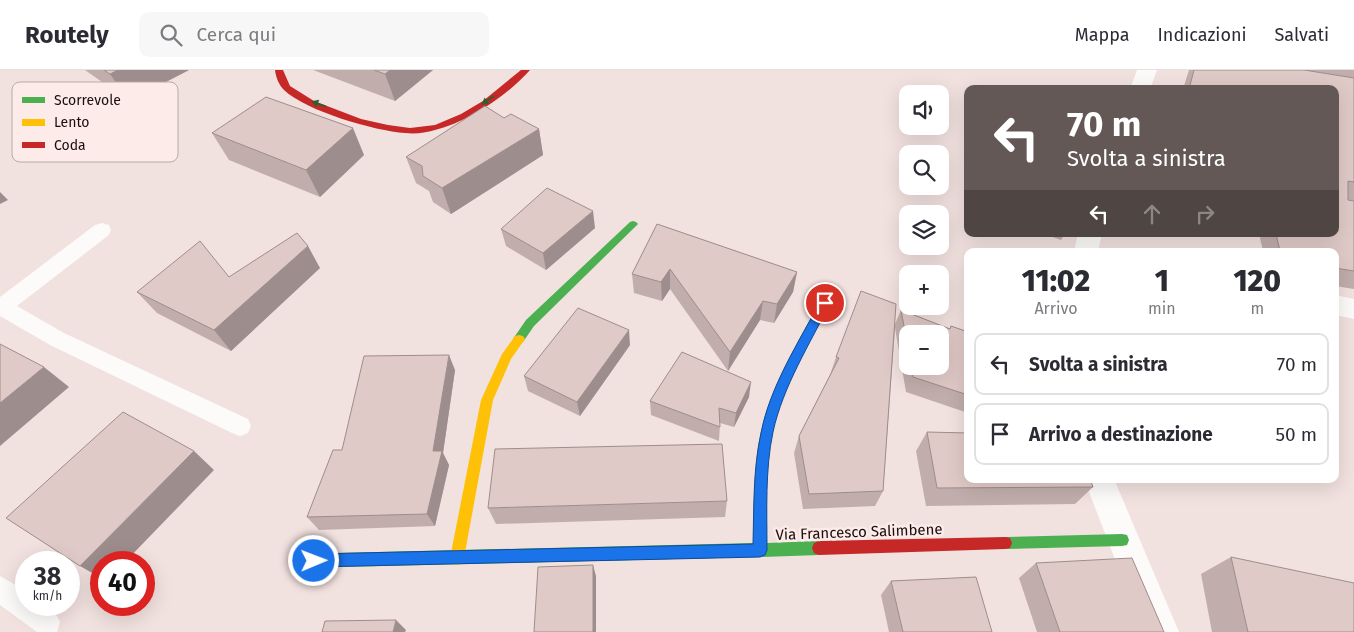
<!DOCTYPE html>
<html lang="it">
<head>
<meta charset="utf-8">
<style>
	:root { --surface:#fff; --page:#f7f7f7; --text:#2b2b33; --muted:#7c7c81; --line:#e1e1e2 }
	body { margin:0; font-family:"Fira Sans",sans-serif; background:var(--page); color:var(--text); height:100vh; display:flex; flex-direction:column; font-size:19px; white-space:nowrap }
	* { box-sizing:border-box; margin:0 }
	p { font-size:16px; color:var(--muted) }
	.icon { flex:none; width:28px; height:28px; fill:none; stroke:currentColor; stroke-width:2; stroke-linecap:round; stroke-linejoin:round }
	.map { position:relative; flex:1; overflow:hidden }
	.panel { position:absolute; left:964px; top:178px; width:375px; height:235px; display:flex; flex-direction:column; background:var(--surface); border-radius:10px; box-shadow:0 5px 20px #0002 }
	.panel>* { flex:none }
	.hud { position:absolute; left:964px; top:15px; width:375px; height:152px; border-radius:10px; box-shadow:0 5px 20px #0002; background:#635856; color:#fff; overflow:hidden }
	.fabs { position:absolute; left:899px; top:15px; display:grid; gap:10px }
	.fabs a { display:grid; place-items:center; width:50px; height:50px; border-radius:10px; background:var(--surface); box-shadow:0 5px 20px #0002; font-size:25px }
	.speed { position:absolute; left:15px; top:481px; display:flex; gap:10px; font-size:25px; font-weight:700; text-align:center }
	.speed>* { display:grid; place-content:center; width:65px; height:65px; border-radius:50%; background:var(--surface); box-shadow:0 5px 20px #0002; line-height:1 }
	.speed small { font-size:12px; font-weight:400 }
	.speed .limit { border:8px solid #d22; background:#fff; color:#111 }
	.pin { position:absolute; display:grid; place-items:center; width:42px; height:42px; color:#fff; margin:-21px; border:2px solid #fff; border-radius:50%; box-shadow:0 1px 5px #0007 }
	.me { position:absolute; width:55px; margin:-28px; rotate:89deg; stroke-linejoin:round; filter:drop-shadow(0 0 4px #0008) }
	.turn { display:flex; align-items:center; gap:18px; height:105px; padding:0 20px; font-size:22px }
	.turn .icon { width:65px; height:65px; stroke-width:2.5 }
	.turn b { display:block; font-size:35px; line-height:42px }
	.lanes { display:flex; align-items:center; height:48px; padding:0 20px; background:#0003; justify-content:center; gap:25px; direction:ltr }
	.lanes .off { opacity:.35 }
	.eta { display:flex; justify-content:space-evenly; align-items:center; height:85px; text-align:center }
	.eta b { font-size:30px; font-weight:800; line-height:35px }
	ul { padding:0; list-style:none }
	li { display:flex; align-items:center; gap:15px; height:62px; margin:0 10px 8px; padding:0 10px; border:2px solid var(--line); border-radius:10px }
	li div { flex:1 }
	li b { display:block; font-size:19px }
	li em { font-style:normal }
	header { display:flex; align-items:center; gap:30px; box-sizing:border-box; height:70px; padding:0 25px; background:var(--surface); border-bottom:1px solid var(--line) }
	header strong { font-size:24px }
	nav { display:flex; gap:28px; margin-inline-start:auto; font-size:18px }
	.search { width:350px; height:45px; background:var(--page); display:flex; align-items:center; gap:12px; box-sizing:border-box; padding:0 18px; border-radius:10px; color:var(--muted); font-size:19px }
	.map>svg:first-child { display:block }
</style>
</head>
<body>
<header>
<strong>Routely</strong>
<div class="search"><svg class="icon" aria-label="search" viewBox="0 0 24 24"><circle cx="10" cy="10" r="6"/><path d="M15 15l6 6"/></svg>Cerca qui</div>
<nav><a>Mappa</a><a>Indicazioni</a><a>Salvati</a></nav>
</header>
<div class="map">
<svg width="1354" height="562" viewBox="0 0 1354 562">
	<rect width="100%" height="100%" fill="#f1e1df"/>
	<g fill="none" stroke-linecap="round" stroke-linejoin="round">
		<path fill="#fdfafa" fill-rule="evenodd" d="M102,153l7,2 2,5 -2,5 -92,71 47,27 184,86 3,7 -3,7 -8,3 -8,-3 -182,-88 -50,-29v-19l95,-72z
			M0,506l26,15v14c17,0 27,0 34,17l-3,10h-20l-37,-27z"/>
		<path fill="#fdfafa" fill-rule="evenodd" d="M1137,0h20l-7,19h-20z
			M1078,164h24l-4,17h-24z
			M1335,225l19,4v20l-19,-4z
			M1084,409h30l65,153h-36z"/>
		<path fill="#4caf50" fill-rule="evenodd" d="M633,151l3,1 2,2 -2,2 -102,100 -11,16h-8l-2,-3 13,-19 104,-98z
			M825,229l5,4c-24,46 -52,92 -60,144 -5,32 -3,64 -3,96l52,-2 5,2 2,5 -2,5 -5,2 -59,2 -464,11 -5,-2 -2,-5 2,-5 5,-2 457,-11c1,-32 0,-64 5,-96 8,-53 37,-100 63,-147z
			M1122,464l5,1 2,5 -2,5 -5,1 -117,3 -5,-1 -2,-5 2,-5 5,-1z"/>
		<path fill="#ffc107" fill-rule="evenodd" d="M519,265l4,1 2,3 -14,20 -18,41 -29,158 -2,5 -5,2 -5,-2 -2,-5 31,-158 21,-46 13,-18z"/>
		<path fill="#c62828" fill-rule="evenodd" d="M275,0h8l7,16 24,15 47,18 27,6 22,3 25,-3 26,-11 22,-13 38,-31h9c-23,26 -62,52 -95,60 -10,3 -20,4 -30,3 -30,-2 -99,-22 -121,-43 -5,-5 -8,-12 -9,-20z
			M1005,467l5,1 2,5 -2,5 -5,1 -186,6 -5,-2 -2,-5 2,-5 5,-2z"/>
	</g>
	<path fill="#c1aeac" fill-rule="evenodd" d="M85,0h104l-60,31z
		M313,0h120l-38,31z
		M1189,0h165v131l-6,-2 6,2v88l-19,-3v-35h-72l-3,-13 2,-4h73v-145h-152z
		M504,48l35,11 4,26 -92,59 -18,-12 -4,-11 -13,-8 -10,-26z
		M212,63l152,22 -44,42 -91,-37z
		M657,154l140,48 -4,20 -19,31 -14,-3 -32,51 -58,-82 -8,12 -28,-8 -2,-19z
		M595,158l-49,42 -40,-24 -5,-17z
		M1044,164h21l-4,6z
		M320,198l-89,83 -74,-38 -20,-21 92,-15z
		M901,240l49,19 1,-3 17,6v81l-62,-21 -11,-64 -12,163 -8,15 -72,3 -9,-56 5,-17 31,-61 6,-18 59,-33zM908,264l32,32h-32z
		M630,275l-50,71 -52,-25 -4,-15z
		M455,300l-12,83 6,12 -14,61 -116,4 -12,-13 35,-67z
		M749,327l-15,30 -14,-4 -1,18 -68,-26 -1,-14z
		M927,362l166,55 -18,17 -149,2 -10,-55z
		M727,431l-2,16 -229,7 -8,-16z
		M1231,487l123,75h-142l-11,-58z
		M1036,493l128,69h-127l-18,-54z
		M891,511l101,51h-103l-8,-37z"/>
	<path fill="#9d8d8c" d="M118,0h71l-60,31 -19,-27z
		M390,0h43l-38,31 -10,-27z
		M353,58l11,27 -44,42 -14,-27z
		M539,59l4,26 -92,59 -9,-26z
		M0,122l8,8 -8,4z
		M593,141l2,17 -49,42 -3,-17z
		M308,176l12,22 -89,83 -17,-21z
		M670,199v20l-8,12 -1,-19z
		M797,202l-4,20 -19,31 3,-19z
		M763,231l-3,19 -32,51 2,-19z
		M629,260l1,15 -50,71 -3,-14z
		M449,285l6,15 -12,83 6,12 -14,61 -8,-12 6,-63z
		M44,297l25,20 -69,59v-43z
		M751,312l-2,15 -15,30 2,-14z
		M194,381l20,19 -89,92h-24v16l-21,-12z
		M593,495l3,11v56h-3z
		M396,550l10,10 -1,2h-12z"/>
	<path fill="#e0cac8" stroke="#9d8d8c" d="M104,0h14l-8,4z
		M374,0h16l-5,4z
		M1194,0h110l50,8v104l-6,-1v19l6,1v70l-19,-3v-17h-55l-4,-17h59v-145h-146z
		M266,27l87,31 -47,42 -94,-37z
		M485,36l19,12 7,-4 28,15 -97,59 -19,-12 -1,-10 -16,-9z
		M547,118l46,23 -50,42 -42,-24z
		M657,154l140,48 -20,32 -14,-3 -33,51 -60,-83 -9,13 -29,-8z
		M297,163l11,13 -94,84 -77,-38 63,-51 29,36z
		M861,221l35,13 -13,187 -74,3 -10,-58 40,-78 -3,-1z
		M578,238l51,22 -52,72 -53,-26z
		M901,240l49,19 1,-3 17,6v63l-55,-18 -2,-11h29v-32h-32v13z
		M0,274l44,23 -44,36z
		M682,282l69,30 -15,31 -17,-5 1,19 -70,-26z
		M449,285l-16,96h9l-15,63 -120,3 26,-67h9l22,-94z
		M123,342l71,39 -114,115 -74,-48z
		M927,362l41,1v46h122l3,8 -156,1z
		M722,374l5,57 -239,7 7,-59z
		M1231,487l123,26v49h-106z
		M1132,488l32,74h-104l-24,-69z
		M593,495v67h-59l4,-65z
		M976,507l16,55h-89l-12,-51z
		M396,550l-3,12h-71l3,-11z"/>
	<defs><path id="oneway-solid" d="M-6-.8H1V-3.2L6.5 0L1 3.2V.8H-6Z" transform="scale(1.25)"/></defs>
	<g fill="#325e2e">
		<use href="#oneway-solid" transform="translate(488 30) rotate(145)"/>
		<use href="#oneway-solid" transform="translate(319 34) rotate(-160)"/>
	</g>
	<path fill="#1a73e8" stroke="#114b97" d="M825,229l5,4c-20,41 -47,83 -57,129 -8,38 -6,79 -6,118l-2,5 -5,2 -446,10 -5,-1 -2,-5 2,-5 5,-2 439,-10c1,-37 0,-75 8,-111 9,-47 38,-91 60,-133z"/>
	<g text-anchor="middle" stroke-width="5" stroke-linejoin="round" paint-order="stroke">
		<g font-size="15" fill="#170e0d" stroke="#fdebe9">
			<text transform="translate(859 462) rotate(-2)" y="5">Via Francesco Salimbene</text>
		</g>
	</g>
	<rect x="12" y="12" width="166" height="80" rx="8" fill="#fdebe9" stroke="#b8a9a7" stroke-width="1"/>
	<rect x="22" y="27" width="23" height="6" fill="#4caf50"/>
	<rect x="22" y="49" width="23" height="7" fill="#ffc107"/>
	<rect x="22" y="72" width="23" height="6" fill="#c62828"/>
	<g font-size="14" fill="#170e0d">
		<text x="54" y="35">Scorrevole</text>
		<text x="54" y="57">Lento</text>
		<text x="54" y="80">Coda</text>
	</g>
</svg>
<div class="fabs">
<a><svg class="icon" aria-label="sound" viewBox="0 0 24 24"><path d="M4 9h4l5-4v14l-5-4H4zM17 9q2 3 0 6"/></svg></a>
<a><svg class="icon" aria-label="search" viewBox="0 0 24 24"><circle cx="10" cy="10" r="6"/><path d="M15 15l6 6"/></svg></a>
<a><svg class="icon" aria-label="layers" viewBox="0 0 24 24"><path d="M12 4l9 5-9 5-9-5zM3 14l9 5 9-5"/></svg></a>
<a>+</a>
<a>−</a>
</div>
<div class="speed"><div>38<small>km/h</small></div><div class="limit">40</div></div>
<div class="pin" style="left:825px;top:233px;background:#d93025"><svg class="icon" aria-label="arrive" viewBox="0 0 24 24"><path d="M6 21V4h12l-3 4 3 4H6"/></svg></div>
<svg class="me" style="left:314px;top:491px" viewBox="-20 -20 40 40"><circle r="17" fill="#1a73e8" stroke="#fff" stroke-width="3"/><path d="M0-11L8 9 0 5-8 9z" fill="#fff"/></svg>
<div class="hud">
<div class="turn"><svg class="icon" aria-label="left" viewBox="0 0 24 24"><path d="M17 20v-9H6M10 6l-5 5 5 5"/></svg><div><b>70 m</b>Svolta a sinistra</div></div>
<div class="lanes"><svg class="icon" aria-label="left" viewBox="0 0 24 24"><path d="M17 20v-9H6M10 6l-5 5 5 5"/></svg><svg class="icon off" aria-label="ahead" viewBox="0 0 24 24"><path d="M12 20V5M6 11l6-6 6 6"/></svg><svg class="icon off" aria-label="right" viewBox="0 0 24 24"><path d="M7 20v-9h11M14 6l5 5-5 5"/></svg></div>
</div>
<section class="panel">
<div class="eta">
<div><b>11:02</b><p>Arrivo</p></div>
<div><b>1</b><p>min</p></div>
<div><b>120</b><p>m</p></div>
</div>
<ul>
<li><svg class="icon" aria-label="left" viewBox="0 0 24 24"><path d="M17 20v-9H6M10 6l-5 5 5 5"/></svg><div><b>Svolta a sinistra</b></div><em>70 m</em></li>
<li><svg class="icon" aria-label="arrive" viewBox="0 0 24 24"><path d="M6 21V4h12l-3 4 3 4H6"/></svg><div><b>Arrivo a destinazione</b></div><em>50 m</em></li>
</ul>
</section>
</div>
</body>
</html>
